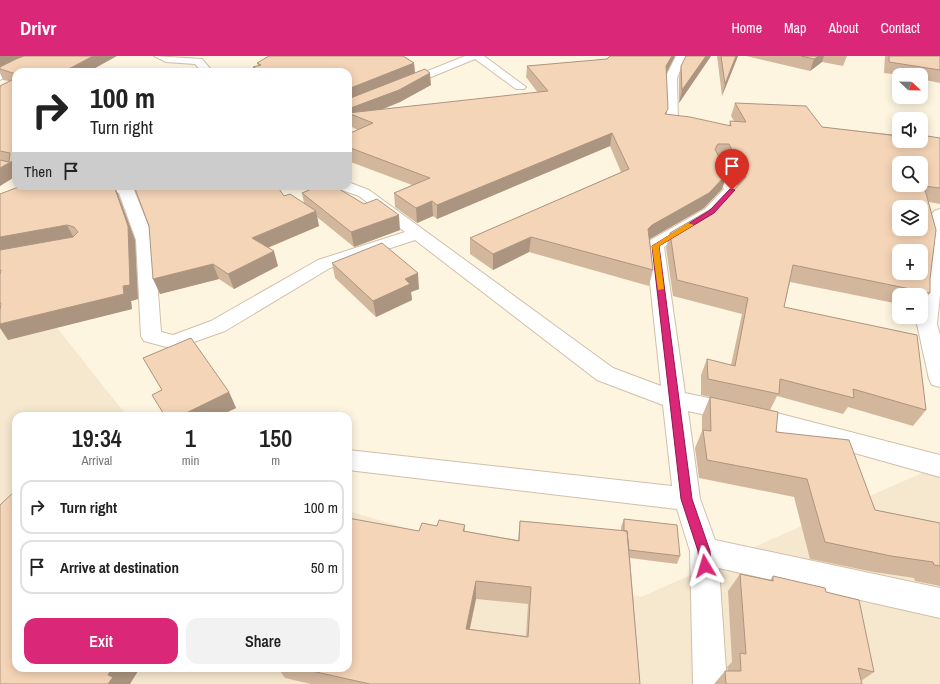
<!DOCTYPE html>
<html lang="en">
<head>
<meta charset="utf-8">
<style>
	:root { --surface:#fff; --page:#f2f2f2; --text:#222; --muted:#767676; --line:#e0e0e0; --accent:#db2777 }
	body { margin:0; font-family:"Archivo Narrow",sans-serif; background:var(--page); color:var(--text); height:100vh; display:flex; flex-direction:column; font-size:15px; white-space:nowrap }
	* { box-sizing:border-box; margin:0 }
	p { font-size:13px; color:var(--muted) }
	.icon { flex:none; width:22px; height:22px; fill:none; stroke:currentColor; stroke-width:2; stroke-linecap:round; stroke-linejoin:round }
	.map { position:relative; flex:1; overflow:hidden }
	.side { position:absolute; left:12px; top:356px; width:340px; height:260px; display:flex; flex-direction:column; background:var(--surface); border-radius:12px; box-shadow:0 2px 10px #0003 }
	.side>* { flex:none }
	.banner { position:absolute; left:12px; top:12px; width:340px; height:122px; border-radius:12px; box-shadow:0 2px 10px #0003; background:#fff; color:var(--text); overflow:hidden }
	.needle { width:26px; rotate:112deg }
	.controls { position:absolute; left:892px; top:12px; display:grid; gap:8px }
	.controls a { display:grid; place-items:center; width:36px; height:36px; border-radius:8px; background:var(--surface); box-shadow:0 2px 10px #0003; font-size:20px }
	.pin { position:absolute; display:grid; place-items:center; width:34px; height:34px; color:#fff; margin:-41px -17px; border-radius:50% 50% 50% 0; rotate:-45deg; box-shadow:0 0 4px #0007 }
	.pin .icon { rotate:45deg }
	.me { position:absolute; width:44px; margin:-22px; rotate:353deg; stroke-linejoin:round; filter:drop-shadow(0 0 3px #0008) }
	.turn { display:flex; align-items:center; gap:14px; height:84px; padding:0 12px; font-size:18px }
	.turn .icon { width:52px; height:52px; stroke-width:2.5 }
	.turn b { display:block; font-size:28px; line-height:34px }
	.then { display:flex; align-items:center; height:38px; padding:0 12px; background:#0003; gap:8px; font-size:15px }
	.eta { display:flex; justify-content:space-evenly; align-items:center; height:68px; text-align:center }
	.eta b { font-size:24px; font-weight:600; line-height:28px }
	.cta { display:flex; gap:8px; margin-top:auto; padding:8px 12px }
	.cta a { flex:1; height:46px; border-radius:12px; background:var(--accent); color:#fff; font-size:16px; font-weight:600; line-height:46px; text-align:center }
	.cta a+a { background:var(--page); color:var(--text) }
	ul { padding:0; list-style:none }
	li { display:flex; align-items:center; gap:12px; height:54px; margin:0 8px 6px; padding:0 4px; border:2px solid var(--line); border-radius:12px }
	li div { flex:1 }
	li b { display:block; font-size:15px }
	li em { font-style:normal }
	header { display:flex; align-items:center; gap:24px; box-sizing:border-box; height:56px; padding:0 20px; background:var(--accent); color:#fff }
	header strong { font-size:19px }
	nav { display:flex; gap:22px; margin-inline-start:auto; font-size:14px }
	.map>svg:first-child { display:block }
</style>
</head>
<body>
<header>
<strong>Drivr</strong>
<nav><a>Home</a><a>Map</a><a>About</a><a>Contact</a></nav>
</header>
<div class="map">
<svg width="940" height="628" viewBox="0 0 940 628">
	<rect width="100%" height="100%" fill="#fef5e1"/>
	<path fill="#f6e7cf" d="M0,200l127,160h-111v252h332v-157l293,86 299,-132v219h-940z"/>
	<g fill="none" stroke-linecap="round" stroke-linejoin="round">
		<defs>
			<path id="minor" d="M35,0h15l-1,2 -28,10 -21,12v-8l13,-8z
				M154,0l48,3 11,13h-11l-7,-8 -29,-2z
				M465,0h19l42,31 -2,2h-8l-41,-30 -127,52v-8z
				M676,0h10l-9,22 1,43 -6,4 -6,-4 -1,-43z
				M719,102l5,1 2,3 14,28 -23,25 -53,32 21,146 84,18 171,44v22l-171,-48 -81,-18 12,88 15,41 225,48v30l-221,-50 8,116h-34l-3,-133 -13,-42 -329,-39v-20l324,36 -9,-81 -66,-25 -182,-140 -85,28 -105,63 -51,18 -30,-8 -3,-5 -5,-96 -17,-47 -14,-4 -3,-3h26l6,4 20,50 7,92 12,3 38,-14 107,-61 87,-28 -46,-36 -20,-7 -3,-3h12v-4l21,8 244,178 48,18 -15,-141 3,-4 56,-32 19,-20 -12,-27 2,-3z
				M940,153v86l-3,29 3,11v52l-8,-2 -3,-6 -12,-55 1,-7h3v-22l11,-81 2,-3z"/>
		</defs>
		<use href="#minor" stroke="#d1bfaa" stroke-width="2"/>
		<use href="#minor" fill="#fff" fill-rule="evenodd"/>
	</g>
	<path fill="#d3b79d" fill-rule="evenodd" d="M0,0l16,16v104l-16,10v-100l9,-5 -6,-1 -3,-7z
		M675,0l-9,16 1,42 62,12 1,-5h4l-3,-5 4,-13 87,24 75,8 1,-3h1v9l41,-3v66l-11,-2 1,91 -9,13v-11h-22v9l-109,-22 -6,25 142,103 -13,16 -65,-19 -5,7 -66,-18 -7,14 -69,-15v-20l6,-16 24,6 11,-51 -69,-18 -7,-48 4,-15 53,-31 15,-17 -14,-27h-5l8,16 -5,15 -18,19 -54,31 3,31 -4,16 -120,-34 -36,18 -23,-16v-16l151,-66 -11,-26 -173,73 -4,-3 -16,7 -22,-16 -1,-14 18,-8 -64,-24v-27l10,-4 -8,-4 -1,-5h-1v-49h-93l-2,-5 5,-1 -1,-3h157l1,10 16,12 -31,17 -19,8 157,-17 -12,-16 1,-11z
		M711,0l-32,47v-25l2,-12z
		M717,0h21l-16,40z
		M746,0h101l-4,10 -21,-4 -12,9z
		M885,0h55v27l-19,-4v-4h-22l-15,-2z
		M21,130h93l4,8 17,46 3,59 -7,2 1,8 -124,31z
		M130,130h147l7,10 20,7 -2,-10 98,37 -46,17 -37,-30 2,9 -51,22 10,18 -44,23 -15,-10 -59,15 -11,-68 -14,-37z
		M332,207l87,26 -8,3 1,8 -36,17 -41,-39z
		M143,302l86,34 7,16 -17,8h-54l-13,-21 10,-5z
		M710,341l66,35 99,78 65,13v63l-25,-5 -1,-3 -40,-6 -64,-13 -16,-62 -95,-19 -4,-30 7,-17v-15z
		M624,463l56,37 -3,8 -47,-6 10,126h-329l-26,-6 -7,-10h70l71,-137 18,-5 28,-1v6l53,9 2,-19 101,10v-4zM476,543l52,5 -2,32 -56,-7z
		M740,518l30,6 3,-4 53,16 48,80 -13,9 1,3h-148l11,-13h3l-1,-4 5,-5 -4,-71z"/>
	<path fill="#ac9580" d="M0,0h31l-31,13z
		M93,0h24l-29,16h-25z
		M672,0h3l-11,22 2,-12z
		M706,0h5l-32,47 3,-13z
		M736,0h2l-16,40 3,-12z
		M819,0h5l-2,6 -12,9 4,-12z
		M414,7l1,11 -67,27v-12z
		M430,17l1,12 -31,17 -40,16 -11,-4 -1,-5z
		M612,77l-2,13 -173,73v-14z
		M16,103v17l-16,10v-18z
		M727,118l-5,15 -18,19 -56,32v-11l4,-4z
		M114,130l4,8 17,46 3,59 -7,2 1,8 -124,31 -8,-12v-4l124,-30z
		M432,145l1,15 -16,7 -1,-15z
		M316,155l3,15 -62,26 -5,-14z
		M399,159l1,15 -46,17 -3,-15z
		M67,169l8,15 -75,13v-16z
		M531,181l-2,15 -36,18v-16z
		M274,195l4,15 -44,23 -6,-15z
		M213,208l6,15 -59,15 -7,-15z
		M418,217l1,16 -8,3 1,8 -36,17 -3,-16 32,-22z
		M229,336l7,16 -17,8h-39z
		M476,525v18l-10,46v-16z
		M112,612h28l-10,16h-22v-9z"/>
	<path fill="#f5d5b7" stroke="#ac9580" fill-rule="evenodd" d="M24,0h69l-30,16h-47v2l-16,-5v-2l16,-8z
		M269,0h134l11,7 -66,26v-17h-85l-10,-5 8,-2 -4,-2z
		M610,0h62l-6,10 2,43 -3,5 25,3 41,9 -1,-5 16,1 -11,-19 71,3 16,21 77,9v5h22v-6l19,3v50l-16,-2 12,44 -6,49v14l-137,-28 -9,42 133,28 9,75 -73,-21 1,9 -74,-19 -1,15 -71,-15 -1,-20 28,7 13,-68 -71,-18 -7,-47 53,-31 23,-25 -17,-33h-11l-3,5 12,25 -18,19 -57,32 -4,4 5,41 -122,-33 -38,17 -23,-16 159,-69 -17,-36 -175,72 -5,-4 -16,7 -22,-15 36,-15 -82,-31v-13l25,-11 -25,-10 200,-22 -21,-25 80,-7zM899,107h22v22h-22zM899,151h22v22h-22zM899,195h22v22h-22z
		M686,0h20l-24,34 -1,-24z
		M721,0h15l-11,28z
		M801,0h18l-5,3z
		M889,0h51v14l-51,-8z
		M425,13l5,4 -31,17 -51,19v-10z
		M16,22v81l-16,9v-8l9,2 1,-9 -10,-2v-65z
		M21,130h93l14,40 2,59 -7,1 1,8 -124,30v-14l1,-7h-1v-28l1,-5 -1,1v-21l73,-13 5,-5 -4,-5 -7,-2 -67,12v-43z
		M134,130h143l7,10 6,-2 26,17 -64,27 22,13 -46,23 -15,-10 -60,15 -4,-53z
		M319,130h15l30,18 13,-5 22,16 -48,17 -49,-39z
		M382,187l36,30 -13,6 5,5 -37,17 -41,-38z
		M191,282l38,54 -49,24h-15l-13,-21 10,-5 -19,-32z
		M710,341l68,15 -2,20 73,8 26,70 65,13v43l-6,-1 -1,-3 -42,-6 -66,-14 -18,-63 -100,-19 -4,-30 8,1z
		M16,434v178h96l-4,7 5,2 -5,7h-108v-179z
		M348,462l71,13 3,-8 15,3 2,-6 26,5 -2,6 56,10 1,-20 107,10 13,153h-270l-72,-16h50zM476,525l55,6 -3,50 -62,-8z
		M624,463l53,6 3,31 -51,-6 -2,-19h-3z
		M740,518l33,7v-5l52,12 1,4 33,8 15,72 -16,-4 4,16h-136l-1,-13h16l-1,-18 6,1z"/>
	<path fill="#db2777" stroke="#8e194d" d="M730,133l5,1 -21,23 -55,33 33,253 18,52 1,15 -2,4 -4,2 -5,-2 -2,-19 -17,-52 -29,-253 57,-35z"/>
	<path fill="#f59e0b" d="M688,167l6,2 -35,21 5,43 -6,1 -6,-44z"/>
</svg>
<div class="controls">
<a><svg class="needle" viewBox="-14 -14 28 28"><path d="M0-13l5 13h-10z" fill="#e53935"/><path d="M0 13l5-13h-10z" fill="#767676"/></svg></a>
<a><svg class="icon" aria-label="sound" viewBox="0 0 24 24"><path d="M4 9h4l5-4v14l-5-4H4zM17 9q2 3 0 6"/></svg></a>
<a><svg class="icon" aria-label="search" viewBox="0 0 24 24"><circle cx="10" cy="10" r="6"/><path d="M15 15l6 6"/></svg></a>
<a><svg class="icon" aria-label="layers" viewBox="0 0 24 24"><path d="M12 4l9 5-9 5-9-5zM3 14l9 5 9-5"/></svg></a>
<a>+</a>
<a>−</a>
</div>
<div class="pin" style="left:732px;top:134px;background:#d93025"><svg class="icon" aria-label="arrive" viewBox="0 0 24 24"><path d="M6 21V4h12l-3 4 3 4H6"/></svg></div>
<svg class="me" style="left:705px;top:510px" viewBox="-20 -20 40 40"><path d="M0-17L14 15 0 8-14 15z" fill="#db2777" stroke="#fff" stroke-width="4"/></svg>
<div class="banner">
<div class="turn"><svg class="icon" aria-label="right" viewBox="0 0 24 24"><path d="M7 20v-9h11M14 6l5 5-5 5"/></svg><div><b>100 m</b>Turn right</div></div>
<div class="then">Then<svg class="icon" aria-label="arrive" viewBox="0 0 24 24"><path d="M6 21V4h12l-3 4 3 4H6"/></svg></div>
</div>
<section class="side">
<div class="eta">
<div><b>19:34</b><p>Arrival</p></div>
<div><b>1</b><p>min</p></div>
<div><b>150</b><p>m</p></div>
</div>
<ul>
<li><svg class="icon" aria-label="right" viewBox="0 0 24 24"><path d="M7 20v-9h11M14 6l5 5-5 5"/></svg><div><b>Turn right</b></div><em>100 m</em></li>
<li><svg class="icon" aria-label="arrive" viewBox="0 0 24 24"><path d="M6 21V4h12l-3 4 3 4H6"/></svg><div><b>Arrive at destination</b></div><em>50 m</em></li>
</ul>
<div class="cta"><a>Exit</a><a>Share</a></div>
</section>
</div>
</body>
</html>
